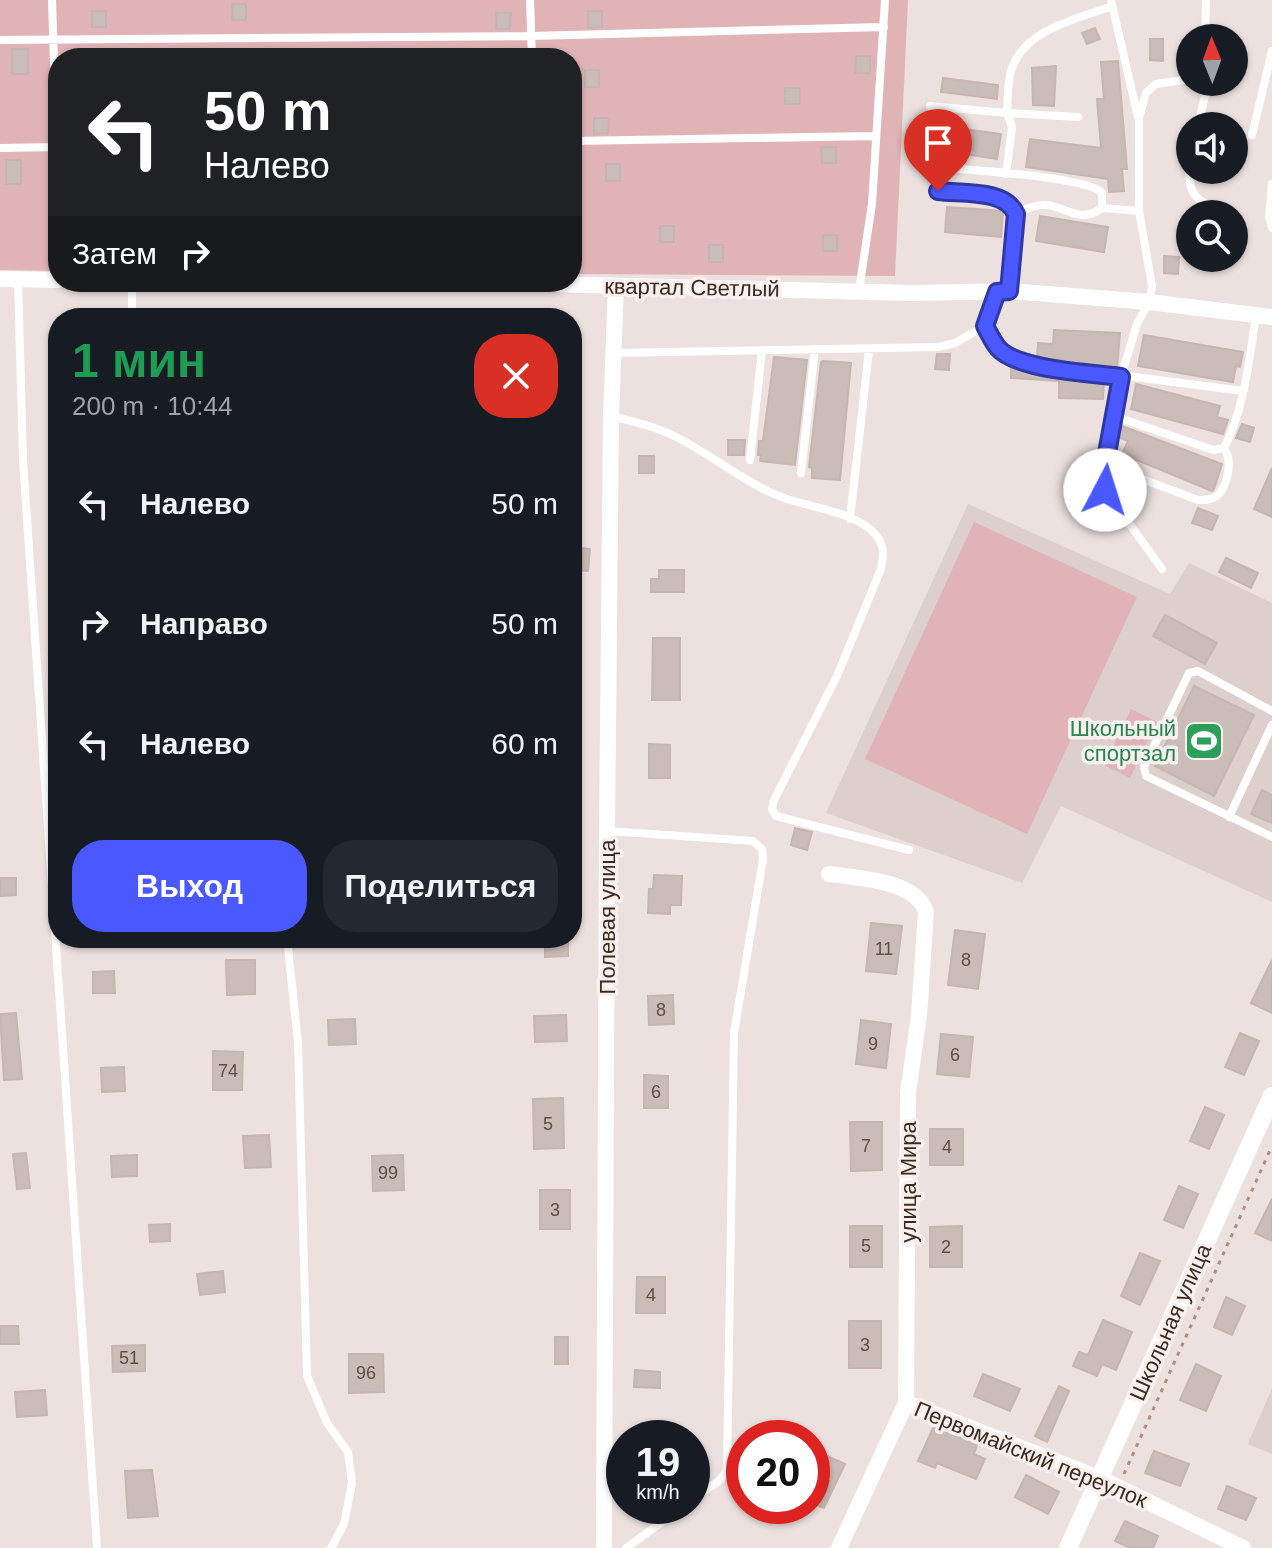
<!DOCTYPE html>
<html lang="ru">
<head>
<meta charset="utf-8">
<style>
	:root { --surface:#171b24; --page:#242831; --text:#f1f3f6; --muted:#9ea1a6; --accent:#4958ff }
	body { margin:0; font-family:Arial,sans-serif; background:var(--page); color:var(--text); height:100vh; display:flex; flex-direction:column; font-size:30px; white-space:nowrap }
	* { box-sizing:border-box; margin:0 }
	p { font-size:26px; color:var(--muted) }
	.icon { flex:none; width:44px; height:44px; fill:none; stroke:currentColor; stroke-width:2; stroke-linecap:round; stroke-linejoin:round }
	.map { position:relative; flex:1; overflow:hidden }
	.details { position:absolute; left:48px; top:308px; width:534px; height:640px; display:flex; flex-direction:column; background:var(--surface); border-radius:32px; box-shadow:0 2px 6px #0004 }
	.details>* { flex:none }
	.top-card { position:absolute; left:48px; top:48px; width:534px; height:244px; border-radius:32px; box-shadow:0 2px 6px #0004; background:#202124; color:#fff; overflow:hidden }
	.needle { width:52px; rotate:359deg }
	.controls { position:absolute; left:1176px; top:24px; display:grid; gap:16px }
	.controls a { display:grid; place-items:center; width:72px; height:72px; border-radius:50%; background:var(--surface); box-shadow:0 2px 6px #0004; font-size:40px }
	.speed { position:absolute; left:606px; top:1420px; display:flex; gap:16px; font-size:40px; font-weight:700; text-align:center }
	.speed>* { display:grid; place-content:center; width:104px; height:104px; border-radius:50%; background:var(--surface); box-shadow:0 2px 6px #0004; line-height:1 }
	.speed small { font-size:20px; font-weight:400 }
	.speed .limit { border:12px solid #d22; background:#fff; color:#111 }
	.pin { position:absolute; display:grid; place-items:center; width:68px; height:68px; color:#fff; margin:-82px -34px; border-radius:50% 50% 50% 0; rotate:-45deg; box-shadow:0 0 8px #0007 }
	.pin .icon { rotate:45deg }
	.me { position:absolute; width:88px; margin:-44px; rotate:5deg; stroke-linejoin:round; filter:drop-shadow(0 0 6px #0008) }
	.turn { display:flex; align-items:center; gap:28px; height:168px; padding:0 24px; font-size:36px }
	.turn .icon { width:104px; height:104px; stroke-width:2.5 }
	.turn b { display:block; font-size:56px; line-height:68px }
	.then { display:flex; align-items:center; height:76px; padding:0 24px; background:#0003; gap:16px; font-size:30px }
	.round { display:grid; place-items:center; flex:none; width:84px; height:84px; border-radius:32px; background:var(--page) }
	.headline { display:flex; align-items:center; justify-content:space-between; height:136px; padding:0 24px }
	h1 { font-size:48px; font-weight:600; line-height:60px; color:#1e9e55 }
	.cta { display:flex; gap:16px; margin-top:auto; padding:16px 24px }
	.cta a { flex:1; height:92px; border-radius:32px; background:var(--accent); color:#fff; font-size:32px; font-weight:600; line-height:92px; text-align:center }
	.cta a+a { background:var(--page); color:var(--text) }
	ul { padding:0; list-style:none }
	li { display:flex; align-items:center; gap:24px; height:120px; padding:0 24px }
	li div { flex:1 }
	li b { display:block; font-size:30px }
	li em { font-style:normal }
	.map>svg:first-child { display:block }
</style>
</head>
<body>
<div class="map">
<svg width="1272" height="1548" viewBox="0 0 1272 1548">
	<rect width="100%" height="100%" fill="#ece1de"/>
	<path fill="#dccfcc" d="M968,504l202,90 19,-31 83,40v299l-211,-96 -39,77 -196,-70z
		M1272,1388v66l-24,-10z"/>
	<path fill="#e0b4b7" d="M0,0h908l-13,276 -323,-2v-216h-514v213l-58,-1z
		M974,522l163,75 -110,237 -162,-75z
		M1131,709l26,13 -27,56 -26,-13z"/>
	<path fill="#cabcb6" stroke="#c6b5b0" stroke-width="2" d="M232,4h14v16h-14z
		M92,11h14v16h-14z
		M588,11h14v16l-14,1z
		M496,13h15l-1,16h-14z
		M1095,28l5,11 -13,5 -5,-11z
		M1150,39h13v22l-13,-1z
		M12,49h16v25h-16z
		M856,56h14v17h-15z
		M1118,61l9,108h-5l2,22 -15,1 -1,-13 -82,-12 4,-28 71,9 -4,-49h7l-3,-37z
		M1056,66l-2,40 -21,-1 -1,-37z
		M585,70h14v17h-14z
		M943,78l55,7 -1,14 -56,-7z
		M785,88h15v16h-15z
		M594,118h15l-1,15 -14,1z
		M943,126l58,8 -4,25 -57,-9z
		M821,147h15v16h-14z
		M6,160h15v24h-15z
		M606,164h14v17h-14z
		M947,207l56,4 -2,26 -56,-5z
		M1040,216l68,11 -4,25 -68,-11z
		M660,226h14v16h-14z
		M823,235h14v16h-14z
		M709,245h14v17h-14z
		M1164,256l15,1 -1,17 -14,-1z
		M1054,330l66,3 -3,35 -80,-11 1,-14 15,1z
		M1144,335l99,17 -3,15 -4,-1 -3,16 -95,-16z
		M937,354h13l-1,16 -14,-1z
		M774,357l33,3 -12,105 -35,-4 1,-6h-3l1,-14h4z
		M823,361l28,2 -11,117 -28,-2v-10l-3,-1 12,-105z
		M1011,365l22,6 71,9 -1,19 -44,-1v-17l-48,-3z
		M1136,384l84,22 -3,11 11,3 -5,14 -92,-25z
		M1242,424l12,4 -4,14 -14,-4z
		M1122,426l100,38 -8,25 -2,2 -90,-37 6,-13 -10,-4z
		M728,440h17l-1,15h-16z
		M639,456h15v17h-15z
		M1272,468v49l-18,-8z
		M1198,508l20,8 -6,14 -20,-7z
		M574,547l16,2 -2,22 -16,-1z
		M1226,558l32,15 -7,15 -32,-16z
		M659,570h25v22h-33v-13h8z
		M1165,615l52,28 -12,21 -52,-28z
		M653,638h27v62h-28z
		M1194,686l60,29 -40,81 -59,-30z
		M649,744l21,1v33h-21z
		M1262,790l10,5v28l-21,-9z
		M795,828l17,4 -5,18 -16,-5z
		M654,875l28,1 -1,29h-11v9l-22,-1 1,-24h4z
		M0,878h16v17l-16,1z
		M871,923l31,3 -6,48 -30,-3z
		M955,930l30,4 -7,55 -30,-4z
		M545,938h23v18l-23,1z
		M226,960h29v34l-28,1z
		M1272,960v53l-21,-10z
		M114,971l1,22h-22v-21z
		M673,995l1,29 -25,1 -1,-29z
		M16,1013l6,66 -18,1 -4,-66z
		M566,1015l1,26 -32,1 -1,-26z
		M355,1019l1,25 -27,1 -1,-25z
		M861,1020l30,4 -5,44 -30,-4z
		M1240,1033l19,8 -15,34 -19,-8z
		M941,1034l32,3 -4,40 -32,-3z
		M213,1051l30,1 -1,38h-29z
		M124,1067l1,24 -23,1 -1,-24z
		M644,1075l24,1v32h-24z
		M563,1098l1,50 -30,1 -1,-50z
		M1205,1107l19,8 -15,34 -19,-8z
		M850,1122h32v48l-31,1z
		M930,1129h33v36h-33z
		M269,1135l2,32 -26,1 -2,-32z
		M26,1153l4,35 -13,1 -4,-35z
		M137,1155v21l-25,1 -1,-21z
		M403,1155l1,35 -31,1 -1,-35z
		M1179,1186l19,8 -15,34 -19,-8z
		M540,1190h30v39h-30z
		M1272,1199v42l-17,-8z
		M170,1224v17l-20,1 -1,-17z
		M850,1226h32v41h-32z
		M962,1226v41h-32v-40z
		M1140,1253l20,8 -20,44 -19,-9z
		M223,1271l2,21 -25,3 -3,-21z
		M637,1277h28v36h-29z
		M1226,1297l19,9 -13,29 -18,-8z
		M1103,1320l29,12 -16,38 -14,-6 -5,12 -24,-10 6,-14 9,3z
		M849,1321h32v47h-32z
		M0,1326h18l1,18h-19z
		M555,1337h13v27h-13z
		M145,1345v26l-32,1 -1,-26z
		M349,1354h34l1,38 -35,1z
		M1196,1364l25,12 -15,35 -26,-11z
		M635,1370l25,2v16l-26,-1z
		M983,1374l37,15 -10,22 -36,-15z
		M1059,1386l10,5 -22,51 -12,-6z
		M45,1390l2,25 -30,2 -2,-25z
		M934,1426l43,19 -3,9 11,5 -9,20 -39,-16 -2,5 -17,-7z
		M1154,1451l35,13 -9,22 -35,-13z
		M818,1452l27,12 -21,44 -12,-5v-38z
		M152,1470l6,46 -30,2 -3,-47z
		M1026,1475l33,17 -11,22 -33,-17z
		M1227,1486l29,12 -10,22 -28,-11z
		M1125,1521l33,15 -5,12h-23l-15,-7z"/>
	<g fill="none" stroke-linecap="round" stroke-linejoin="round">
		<path stroke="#b38f7b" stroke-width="3" stroke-dasharray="4 6" stroke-linecap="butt" d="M1124,1474l148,-328"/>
		<path stroke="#fff" stroke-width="8" d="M52,0l6,187
			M530,0l2,58
			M1111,0l27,117
			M1205,38l1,-38
			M0,40l531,-4 353,-9
			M930,106l77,7 5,14 -6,47
			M1078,117l-71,-4c1,-15 0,-31 5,-45 14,-39 65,-49 100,-62
			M1198,126l8,-35 -1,-9
			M1252,135l20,-84
			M572,141l304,-5
			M0,148l58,-1
			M935,167c28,3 153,9 167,26v15c-21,16 -36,-1 -55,-3 -11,-1 -21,4 -31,9
			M1190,167c-4,34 14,36 41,47
			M1272,184l-3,33 3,11
			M938,191c20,2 45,0 63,7 27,9 11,70 8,93
			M1102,208l37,3
			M18,279l5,181 74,1088
			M132,282v36
			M859,290l13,-86 13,-204
			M985,326c15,26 20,30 49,38l209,27
			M615,353l324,-6 16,-4 30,-17 12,-34
			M611,416c20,5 40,9 59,18 41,19 74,50 117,65 25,8 67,14 85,32 13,12 12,22 9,38l-44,107 -63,124 -2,9 4,7 133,34
			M1114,416l99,34 11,-2c21,-40 25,-89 32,-132
			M750,460l12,-110
			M1105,465l93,35c7,0 13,0 19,-4 11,-10 16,-36 7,-48
			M801,473l14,-124
			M850,519l19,-169
			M1162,569l-57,-79 -2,-7 18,-106 16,-53 12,-22 3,-16 -13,-75v-93l7,-25 10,-9 34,-5
			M1272,711l-74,-40 -9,2 -45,94 2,9 126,61
			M1229,817l43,-92
			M608,831l145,10 9,8 1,10 -29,174 -7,437 -7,10 -28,20
			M287,938l11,104 9,334 20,47 21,29 4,31 -8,41 -13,24
			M626,1548l58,-42"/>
		<path stroke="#fff" stroke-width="16" d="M0,279l58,1
			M231,282l315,2 367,9 96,-2 140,11 123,15
			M829,874c28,4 87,6 97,38l-7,103 -11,78 -2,310 -67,145
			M906,1403l193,75 144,70
			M604,1548l3,-717 4,-415 5,-130"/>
		<path stroke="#fff" stroke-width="18" d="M1068,1548l204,-452"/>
	</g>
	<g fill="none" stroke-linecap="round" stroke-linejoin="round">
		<defs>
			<path id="route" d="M938,191c25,3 67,-2 78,23l-7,77 -12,1 -12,34c4,7 8,16 13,22 19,22 93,25 123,29l-18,98 2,15"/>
		</defs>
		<use href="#route" stroke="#2f39a6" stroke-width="20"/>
		<use href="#route" stroke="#4958ff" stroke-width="14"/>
	</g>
	<defs>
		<symbol id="stadium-square" viewBox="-11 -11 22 22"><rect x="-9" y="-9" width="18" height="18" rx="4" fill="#2e9e5b" stroke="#f8f0ef"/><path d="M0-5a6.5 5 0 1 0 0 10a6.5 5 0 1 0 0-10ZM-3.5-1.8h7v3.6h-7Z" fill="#fff"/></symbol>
	</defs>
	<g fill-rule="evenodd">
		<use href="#stadium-square" x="1182" y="719" width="44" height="44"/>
	</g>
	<g text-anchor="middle" stroke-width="7" stroke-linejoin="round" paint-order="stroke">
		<g font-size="18" fill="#604e44">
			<text x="884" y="955">11</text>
			<text x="966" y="966">8</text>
			<text x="661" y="1016">8</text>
			<text x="873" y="1050">9</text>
			<text x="955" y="1061">6</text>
			<text x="228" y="1077">74</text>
			<text x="656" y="1098">6</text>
			<text x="548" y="1130">5</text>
			<text x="866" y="1152">7</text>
			<text x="947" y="1153">4</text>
			<text x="388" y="1179">99</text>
			<text x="555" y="1216">3</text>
			<text x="866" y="1252">5</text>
			<text x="946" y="1253">2</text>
			<text x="651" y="1301">4</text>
			<text x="865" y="1351">3</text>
			<text x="129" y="1364">51</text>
			<text x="366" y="1379">96</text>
		</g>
		<g font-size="22" fill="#3d2a1e" stroke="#f8f0ef">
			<text transform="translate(692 287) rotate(1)" y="8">квартал Светлый</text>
			<text transform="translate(607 917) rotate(-90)" y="8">Полевая улица</text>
			<text transform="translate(908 1182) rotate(-90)" y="8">улица Мира</text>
			<text transform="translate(1170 1322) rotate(-66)" y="8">Школьная улица</text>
			<text transform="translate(1031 1454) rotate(22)" y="8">Первомайский переулок</text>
		</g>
		<g font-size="22" fill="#27864d" stroke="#f8f0ef" text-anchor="end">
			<text x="1176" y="736">Школьный<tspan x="1176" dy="25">спортзал</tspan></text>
		</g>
	</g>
</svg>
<div class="controls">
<a><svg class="needle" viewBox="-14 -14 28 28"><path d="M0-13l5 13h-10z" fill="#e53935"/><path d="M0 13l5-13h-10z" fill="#9ea1a6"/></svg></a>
<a><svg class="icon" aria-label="sound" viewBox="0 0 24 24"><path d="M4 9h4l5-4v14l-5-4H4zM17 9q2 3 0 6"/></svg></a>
<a><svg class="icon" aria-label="search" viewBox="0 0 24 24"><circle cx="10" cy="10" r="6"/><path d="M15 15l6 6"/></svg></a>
</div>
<div class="speed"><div>19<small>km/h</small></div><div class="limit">20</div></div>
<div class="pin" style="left:938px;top:191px;background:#d93025"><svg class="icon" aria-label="arrive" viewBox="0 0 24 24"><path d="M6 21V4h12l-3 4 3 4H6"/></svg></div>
<svg class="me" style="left:1105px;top:490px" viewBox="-20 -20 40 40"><circle r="19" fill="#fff"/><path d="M0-13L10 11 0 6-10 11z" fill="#4958ff"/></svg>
<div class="top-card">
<div class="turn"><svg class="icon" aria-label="left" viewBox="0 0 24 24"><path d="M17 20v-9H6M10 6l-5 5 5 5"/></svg><div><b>50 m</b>Налево</div></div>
<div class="then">Затем<svg class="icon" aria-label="right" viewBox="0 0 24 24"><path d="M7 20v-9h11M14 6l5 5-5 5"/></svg></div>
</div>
<section class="details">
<div class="headline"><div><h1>1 мин</h1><p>200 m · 10:44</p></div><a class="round" style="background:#d93025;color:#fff"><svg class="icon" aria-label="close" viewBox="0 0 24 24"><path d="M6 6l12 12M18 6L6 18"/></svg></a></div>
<ul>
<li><svg class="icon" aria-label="left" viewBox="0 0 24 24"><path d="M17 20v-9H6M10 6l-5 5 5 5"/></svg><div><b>Налево</b></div><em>50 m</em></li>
<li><svg class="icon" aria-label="right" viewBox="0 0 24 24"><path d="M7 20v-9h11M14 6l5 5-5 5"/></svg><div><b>Направо</b></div><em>50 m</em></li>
<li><svg class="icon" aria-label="left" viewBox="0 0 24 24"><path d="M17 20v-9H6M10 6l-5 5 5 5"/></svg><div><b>Налево</b></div><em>60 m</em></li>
</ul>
<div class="cta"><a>Выход</a><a>Поделиться</a></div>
</section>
</div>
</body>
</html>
